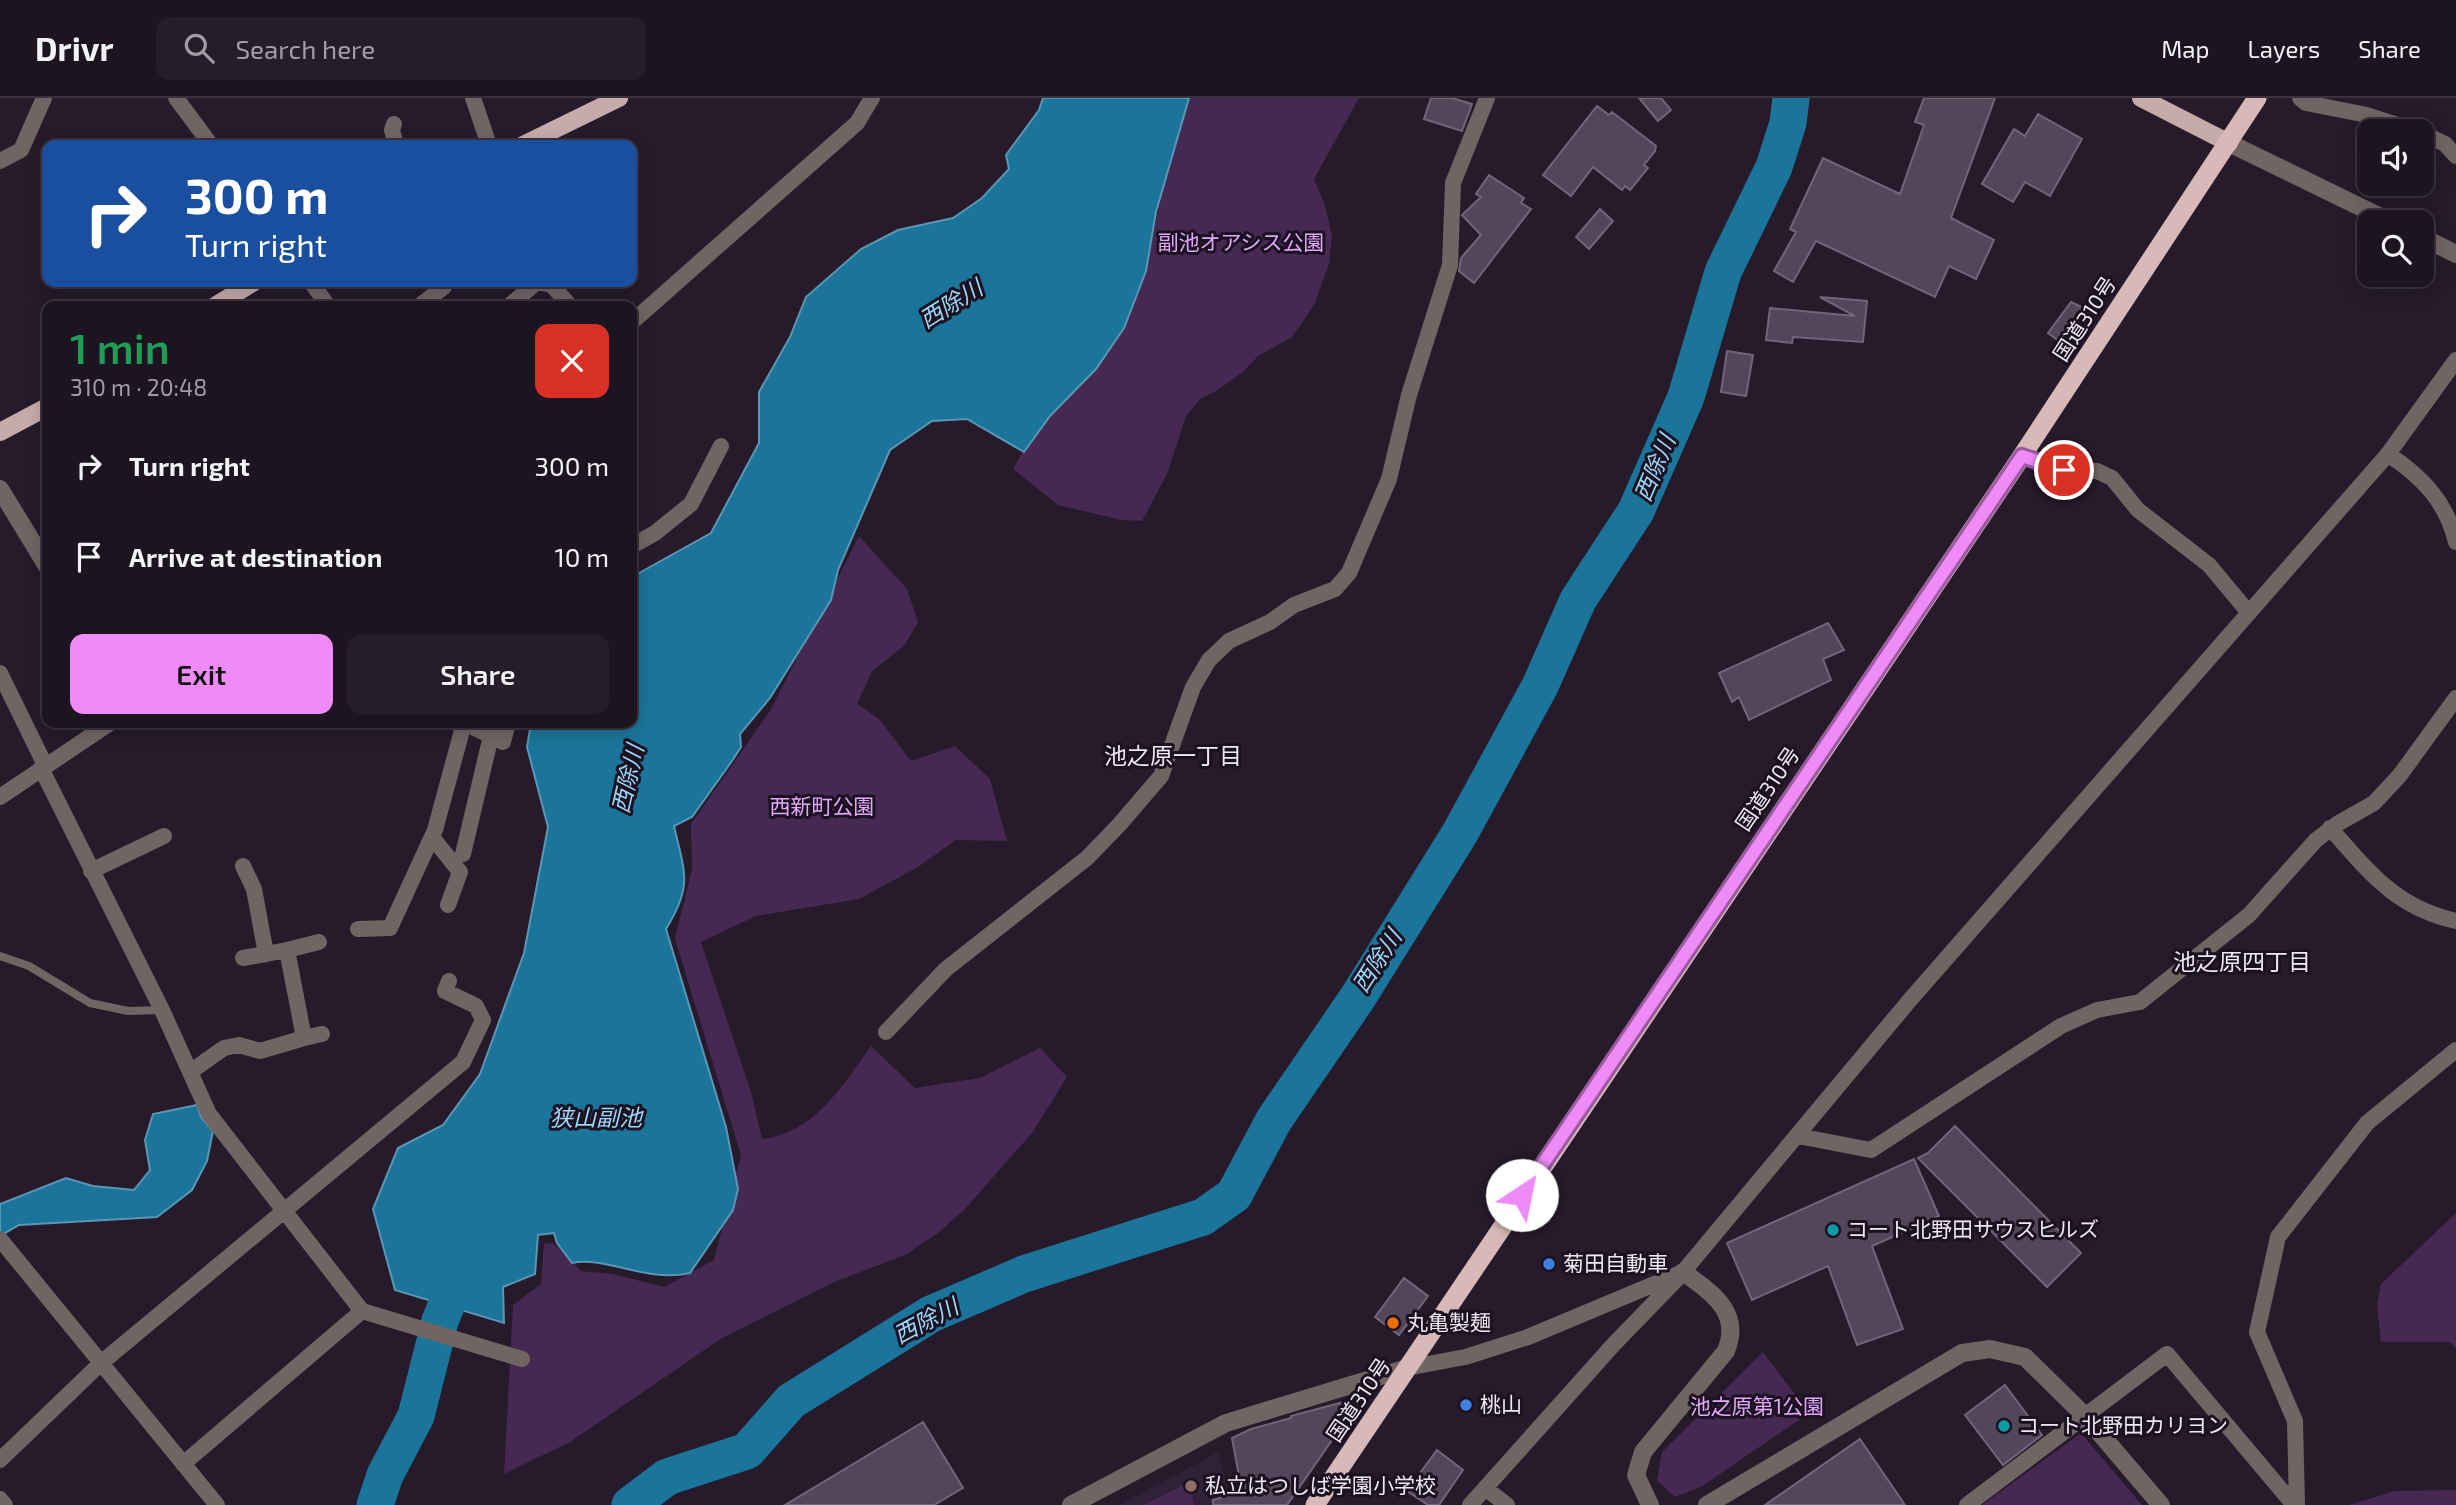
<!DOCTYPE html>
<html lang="en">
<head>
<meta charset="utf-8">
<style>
	:root { --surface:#1c1420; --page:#251d29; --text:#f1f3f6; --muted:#a09ea5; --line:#3a333e; --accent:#ef8bf6 }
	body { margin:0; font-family:"Exo 2","Noto Sans JP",sans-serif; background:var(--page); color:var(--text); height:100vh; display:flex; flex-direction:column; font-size:26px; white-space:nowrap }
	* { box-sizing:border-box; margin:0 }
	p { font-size:23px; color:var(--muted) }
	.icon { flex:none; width:38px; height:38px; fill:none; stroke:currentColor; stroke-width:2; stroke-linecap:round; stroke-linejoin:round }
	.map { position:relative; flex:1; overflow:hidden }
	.sheet { position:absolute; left:42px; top:203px; width:595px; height:427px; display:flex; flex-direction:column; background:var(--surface); border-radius:14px; box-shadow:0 4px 18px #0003,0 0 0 2px var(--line) }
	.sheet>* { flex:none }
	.hud { position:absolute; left:42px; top:42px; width:595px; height:147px; border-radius:14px; box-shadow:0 4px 18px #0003,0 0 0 2px var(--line); background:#1a4fa0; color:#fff; overflow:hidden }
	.controls { position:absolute; left:2357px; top:21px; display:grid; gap:14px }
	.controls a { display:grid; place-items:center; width:77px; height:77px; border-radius:14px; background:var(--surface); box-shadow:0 4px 18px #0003,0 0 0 2px var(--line); font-size:35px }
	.pin { position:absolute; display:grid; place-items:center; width:60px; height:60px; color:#fff; margin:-30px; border:4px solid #fff; border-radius:50%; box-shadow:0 2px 7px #0007 }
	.me { position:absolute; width:77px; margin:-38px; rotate:34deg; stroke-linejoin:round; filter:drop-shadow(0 0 5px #0008) }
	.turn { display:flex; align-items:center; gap:24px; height:147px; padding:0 28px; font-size:32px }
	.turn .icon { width:91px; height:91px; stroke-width:2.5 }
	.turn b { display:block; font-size:49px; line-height:60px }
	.round { display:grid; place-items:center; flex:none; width:74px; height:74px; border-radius:14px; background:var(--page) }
	.summary { display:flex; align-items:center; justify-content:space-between; height:119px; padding:0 28px }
	h1 { font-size:42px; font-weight:600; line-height:52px; color:#1e9e55 }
	.action { display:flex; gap:14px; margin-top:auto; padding:14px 28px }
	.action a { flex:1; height:80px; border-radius:14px; background:var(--accent); color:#111; font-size:28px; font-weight:600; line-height:80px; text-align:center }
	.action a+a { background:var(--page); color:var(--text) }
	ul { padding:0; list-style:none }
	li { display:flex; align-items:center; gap:21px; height:91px; padding:0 28px }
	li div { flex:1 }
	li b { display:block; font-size:26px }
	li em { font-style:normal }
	header { display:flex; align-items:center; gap:42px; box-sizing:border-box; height:98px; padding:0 35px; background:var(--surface); border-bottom:2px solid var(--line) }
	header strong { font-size:33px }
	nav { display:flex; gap:38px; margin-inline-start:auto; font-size:24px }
	.search { width:490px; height:63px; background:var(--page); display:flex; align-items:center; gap:18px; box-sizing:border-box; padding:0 24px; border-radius:14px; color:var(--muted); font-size:26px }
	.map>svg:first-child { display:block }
</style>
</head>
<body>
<header>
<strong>Drivr</strong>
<div class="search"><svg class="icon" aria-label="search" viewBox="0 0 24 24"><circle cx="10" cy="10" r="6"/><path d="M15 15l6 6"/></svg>Search here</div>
<nav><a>Map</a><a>Layers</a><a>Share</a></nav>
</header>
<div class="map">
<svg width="2456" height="1407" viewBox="0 0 2456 1407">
	<rect width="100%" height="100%" fill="#261a2b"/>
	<path fill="#312138" d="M1218,1354l14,53h-113l72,-38z"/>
	<path fill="#462952" d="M1189,0h170l-45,81 11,26 7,31 -3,28 -15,41 -22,32 -34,19 -14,15 -26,19 -17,8 -15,18 -19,58 -25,47 -21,-1 -63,-15 -45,-36 18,-31 93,-110 28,-88 17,-82z
		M859,438l48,53 11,33 -14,24 -32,25 -15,33 22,15 32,42 44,-15 35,33 17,62 -51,-1 -38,27 -59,32 -103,17 -55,26 50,150 11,47c53,-6 80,-53 109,-93l44,42 65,-10 60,-30 27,29 -35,56 -68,77 -25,22 -32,22 -75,29 -110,55 -152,104 -66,32 9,-169 28,-21 3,-40 9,-1 28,28 32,3 51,13 50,-27 27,-105 -66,-216 17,-70 -1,-45 79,-113z
		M2456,1115v136l-6,-7h-69l-4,-38 4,-20z
		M1763,1254l46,61 -108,74 -26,10 -18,-16 5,-29z
		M2081,1335l61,72h-160z
		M1189,1384l5,23h-50z
		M2456,1392v15h-107l46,-14z"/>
	<path fill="#1b7499" stroke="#5b96b4" stroke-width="2" d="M1043,0h146l-33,114 -10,59 -22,57 -28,41 -46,47 -26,36 -57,-33 -35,2 -42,29 -52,120 -7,30 -61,98 -30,36 1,13 -9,14 -40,56 -18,9c11,48 19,59 -8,103l60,198 12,62 -5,21 -43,63c-43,10 -83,-17 -118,-10l-15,-20 -3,-10 -16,2 -3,39 -32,13 1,36 -109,-33 -22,-81 25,-61 45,-23 37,-51 44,-121 24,-126 -21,-80 4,-24h101v-146l79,-44 48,-90v-51l31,-55 16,-40 55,-48 37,-19 55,-12 29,-20 27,-29 -3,-14 33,-45z
		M197,1007l4,12 12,14 -6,30 -15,29 -35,27 -138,8 -19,11v-32l66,-26 27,8 41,4 16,-20 -5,-30 8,-26z"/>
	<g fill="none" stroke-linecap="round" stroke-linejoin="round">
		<path stroke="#1b7499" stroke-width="37" d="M375,1407l10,-30 31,-59 24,-95 25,-62
			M630,1407l37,-28 80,-26 44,-50 140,-87 93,-40 179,-57 31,-22 40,-75 84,-123 102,-164 80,-147 38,-86 58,-89 50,-114 37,-125 51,-105 14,-44 3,-25"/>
	</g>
	<path fill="#534659" stroke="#726479" stroke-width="2" d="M1431,0h21l20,6 -10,27 -38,-12z
		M1639,0h22l10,12 -13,11z
		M1924,0h71l-44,120 43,22 -18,39 -27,-13 -14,31 -119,-56 -23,41 -19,-11 22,-39 -6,-3 33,-71 77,36 24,-69 -9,-3z
		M1597,8l12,9 3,-3 44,34 -1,5 -11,14 4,3 -18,22 -5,-4 -3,4 -29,-23 -22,29 -28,-21z
		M2038,16l44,25 -32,57 -25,-14 -12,20 -31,-18 32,-55 11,7z
		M1489,77l35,23 -3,5 10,6 -57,74 -15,-12 2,-13 20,-23 -19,-20 19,-18 -5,-3z
		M1600,111l13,12 -24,28 -13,-12z
		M1820,199l47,4 -4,41 -70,-5 -1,6 -26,-3 4,-32 85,8z
		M2071,204l25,12 -25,36 -23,-17z
		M1727,253l26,4 -7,41 -25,-4z
		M1828,525l16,27 -21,9 8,21 -82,40 -10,-23 -7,5 -13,-29z
		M1955,1028l126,127 -34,34 -129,-129 10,-5z
		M1914,1061l25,57 -67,30 31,83 -46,16 -29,-79 -76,34 -25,-57z
		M1404,1180l24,18 -29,39 -24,-18z
		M2005,1287l37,50 -39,30 -38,-50z
		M1362,1299l-75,108h-74v-5l29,-8 -10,-54 19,-9 40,-11v-2z
		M923,1324l40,66 -29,17h-149z
		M1860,1341l45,66h-140z
		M1437,1352l26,20 -24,35h-11l-21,-14z"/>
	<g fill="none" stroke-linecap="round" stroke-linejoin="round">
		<path stroke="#716564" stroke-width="8" d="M0,858l29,10 61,37 38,8 34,-1"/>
		<path stroke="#716564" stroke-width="16" d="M176,0l35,47
			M473,0l16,47
			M2300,0l6,5 61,12 49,16
			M394,26l-2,6 4,15
			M2422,35l23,11 11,12
			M0,63l21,-11 23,-52
			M311,184l17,24
			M419,208l25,-19 -4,-5
			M509,208l28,-24 15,3 18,21
			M632,224l225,-199 15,-25
			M2388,356c34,23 58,47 68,88
			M2022,358l16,7 26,7 33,1 15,7 26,32 71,55 40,48
			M632,448l23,-13 36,-29 30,-58
			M0,575l45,92
			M465,625l38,19 5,-19
			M41,670l121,242 47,104 153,197 160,48
			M0,699l110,-74
			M2330,730c40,45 65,79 126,93
			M432,739l28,35 -12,33
			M463,756l28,-118
			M91,773l73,-35
			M358,831l32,-1 45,-98 29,-107
			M287,852l32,-8
			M243,860l23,-4
			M886,934l60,-63 141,-111 32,-33 42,-49 32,-89 16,-27 20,-19 41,-19 24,-17 41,-16 14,-16 40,-94 20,-84 41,-130 3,-82 34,-85
			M304,940l18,-4
			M190,974l34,-24 15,-3 21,6 44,-13 -17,-88 -21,4 -12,-65 -11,-23
			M1798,1038l73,14 190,-124 36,-16 43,-8 109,-87 67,-75 21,-16 37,-21 26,-28 56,-77
			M0,1141l217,266
			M1407,1270l58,-11 63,-20 155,-65 226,-271 479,-547 68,-94
			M0,1362l101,-97 362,-301 20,-42 -7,-14 -31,-15 4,-10
			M183,1366l179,-153
			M1485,1390l22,17
			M0,1401l5,6
			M1470,1407l144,-161 65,-67
			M1967,1407l200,-151 127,151
			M2297,1407l-2,-84 -38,-89 21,-95 89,-114 89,-73"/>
		<path stroke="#716564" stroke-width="18" d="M2229,45l162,79
			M2422,139l34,17
			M0,391l47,77
			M1071,1407l155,-82 181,-55
			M1650,1407l-14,-30 7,-23 83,-101c16,-39 -14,-58 -43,-79
			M1707,1407l255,-152 28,-4 35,8 61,60 75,88"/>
		<path stroke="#c6abaa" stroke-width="18" d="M2141,0l88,45
			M523,47l96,-47
			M215,208l39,-24
			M0,334l47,-25"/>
		<path stroke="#d6b9b8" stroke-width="19" d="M1315,1407l707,-1049 235,-358"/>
	</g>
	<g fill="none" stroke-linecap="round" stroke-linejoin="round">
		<defs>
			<path id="route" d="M1522,1097l500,-739 42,14"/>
		</defs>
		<use href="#route" stroke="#9b5aa0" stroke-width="18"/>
		<use href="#route" stroke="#ef8bf6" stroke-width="12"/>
	</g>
	<g fill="#0f9aa8" stroke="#1c1121" stroke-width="2.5">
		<circle cx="1833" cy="1132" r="7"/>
		<circle cx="2004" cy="1328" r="7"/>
	</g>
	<g fill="#3f7fe0" stroke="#1c1121" stroke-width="2.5">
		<circle cx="1549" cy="1166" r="7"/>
		<circle cx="1466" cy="1307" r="7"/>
	</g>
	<circle fill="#e8710a" stroke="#1c1121" stroke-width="2.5" cx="1393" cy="1225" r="7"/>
	<circle fill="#8d6e63" stroke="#1c1121" stroke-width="2.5" cx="1191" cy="1388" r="7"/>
	<g text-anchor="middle" stroke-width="6" stroke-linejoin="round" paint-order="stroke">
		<g font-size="21" fill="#e1a8fa" stroke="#1c1121">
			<text x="1241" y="152">副池オアシス公園</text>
			<text x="822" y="716">西新町公園</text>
			<text x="1757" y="1316">池之原第1公園</text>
		</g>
		<g font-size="21" fill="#efe7f3" stroke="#1c1121">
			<text transform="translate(2085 221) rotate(-57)" y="7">国道310号</text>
			<text transform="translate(1768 691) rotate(-56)" y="7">国道310号</text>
			<text transform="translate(1359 1302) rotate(-56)" y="7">国道310号</text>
		</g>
		<g font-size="21" fill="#efe7f3" stroke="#1c1121" text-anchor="start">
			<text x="1847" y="1139">コート北野田サウスヒルズ</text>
			<text x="1563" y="1173">菊田自動車</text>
			<text x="1407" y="1232">丸亀製麺</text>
			<text x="1480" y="1314">桃山</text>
			<text x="2018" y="1335">コート北野田カリヨン</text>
			<text x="1205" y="1395">私立はつしば学園小学校</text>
		</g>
		<g font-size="23" font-style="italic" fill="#9ad7f7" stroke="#1c1121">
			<text transform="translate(951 206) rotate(-32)" y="8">西除川</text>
			<text transform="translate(1655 370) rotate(-67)" y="8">西除川</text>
			<text transform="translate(628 681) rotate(-77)" y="8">西除川</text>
			<text transform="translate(1377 863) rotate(-57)" y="8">西除川</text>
			<text x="596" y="1028">狭山副池</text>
			<text transform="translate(926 1223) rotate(-28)" y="8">西除川</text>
		</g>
		<g font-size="23" fill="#efe7f3" stroke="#1c1121">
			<text x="1173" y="666">池之原一丁目</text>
			<text x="2242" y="872">池之原四丁目</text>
		</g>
	</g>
</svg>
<div class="controls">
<a><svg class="icon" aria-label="sound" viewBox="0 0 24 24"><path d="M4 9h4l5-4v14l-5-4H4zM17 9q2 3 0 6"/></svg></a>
<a><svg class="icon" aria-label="search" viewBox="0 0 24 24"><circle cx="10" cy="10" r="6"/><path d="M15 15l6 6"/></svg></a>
</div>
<div class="pin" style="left:2064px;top:372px;background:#d93025"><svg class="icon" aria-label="arrive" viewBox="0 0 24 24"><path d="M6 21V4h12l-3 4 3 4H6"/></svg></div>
<svg class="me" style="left:1522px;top:1097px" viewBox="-20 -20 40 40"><circle r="19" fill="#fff"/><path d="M0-13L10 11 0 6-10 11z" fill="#ef8bf6"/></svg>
<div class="hud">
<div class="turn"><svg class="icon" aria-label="right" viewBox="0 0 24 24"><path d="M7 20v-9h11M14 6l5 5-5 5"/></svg><div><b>300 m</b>Turn right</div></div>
</div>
<section class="sheet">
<div class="summary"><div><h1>1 min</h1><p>310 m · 20:48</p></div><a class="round" style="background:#d93025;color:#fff"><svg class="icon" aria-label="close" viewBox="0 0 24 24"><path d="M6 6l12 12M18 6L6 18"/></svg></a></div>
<ul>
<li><svg class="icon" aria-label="right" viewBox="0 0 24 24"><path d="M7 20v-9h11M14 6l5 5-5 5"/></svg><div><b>Turn right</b></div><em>300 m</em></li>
<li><svg class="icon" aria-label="arrive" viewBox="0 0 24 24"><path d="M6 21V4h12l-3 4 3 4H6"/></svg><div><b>Arrive at destination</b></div><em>10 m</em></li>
</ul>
<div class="action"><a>Exit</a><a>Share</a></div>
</section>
</div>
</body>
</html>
